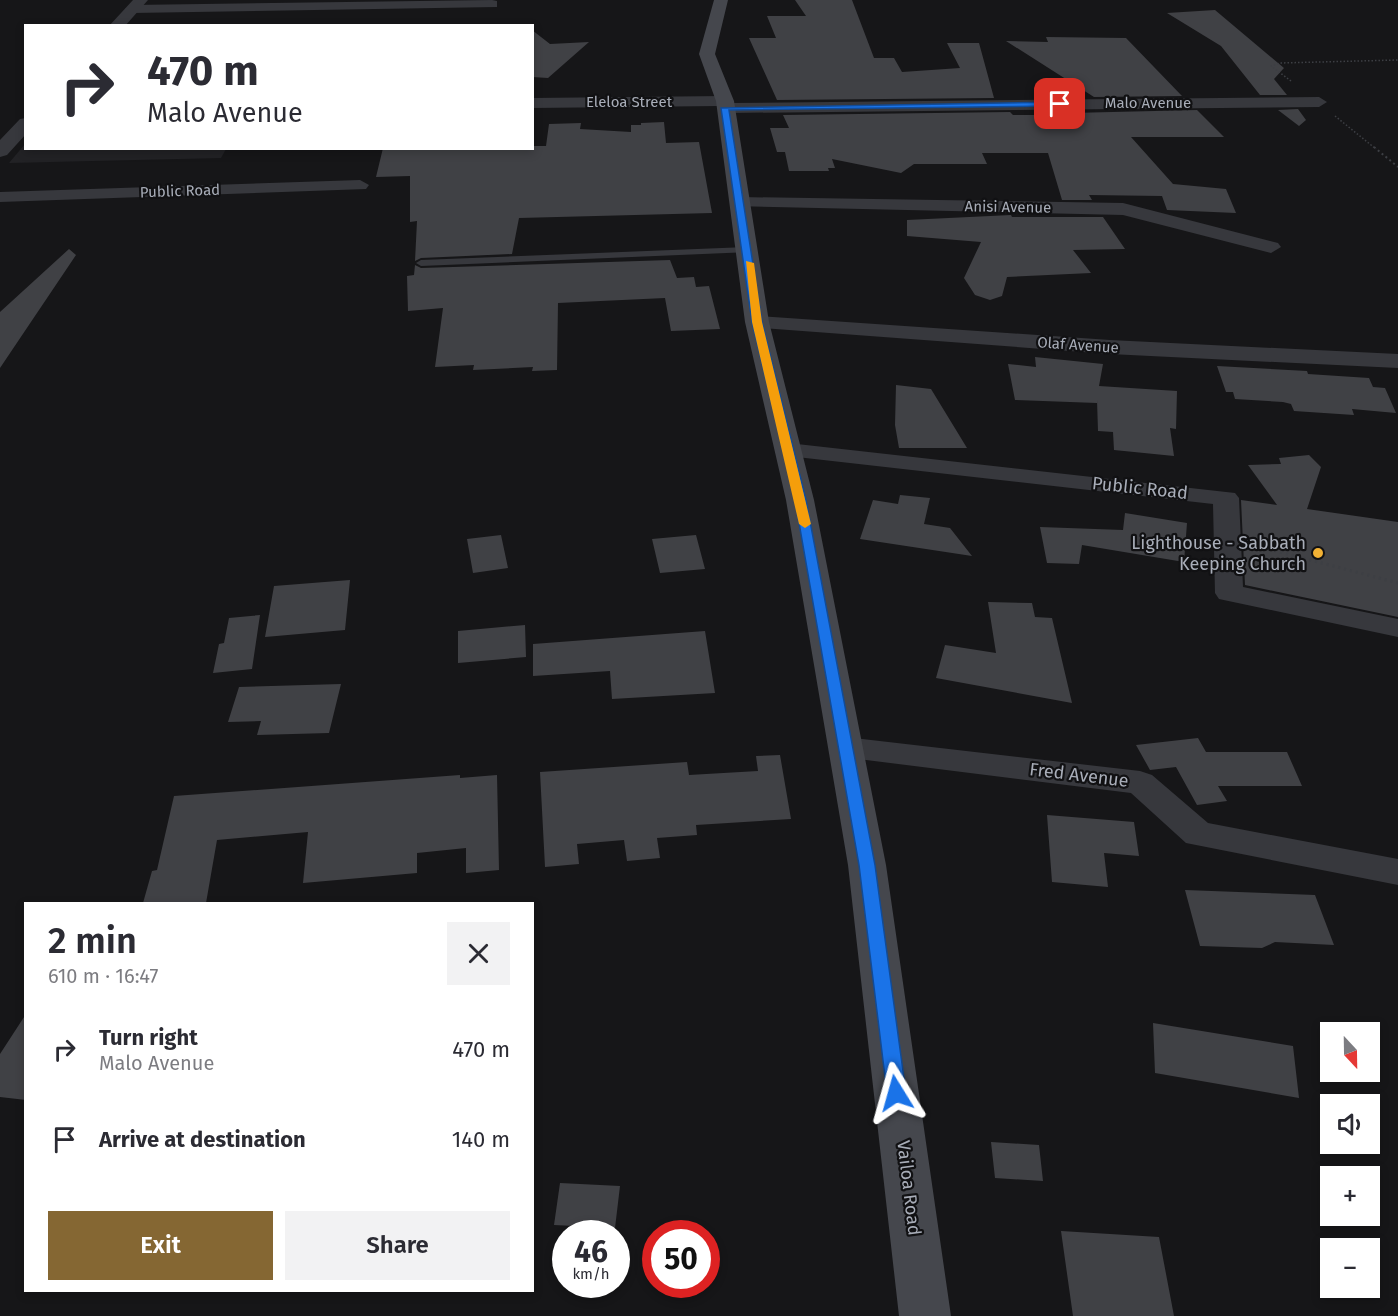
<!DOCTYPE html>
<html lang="en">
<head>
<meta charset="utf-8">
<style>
	:root { --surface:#fff; --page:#f2f2f3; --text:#2b2b33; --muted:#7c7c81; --accent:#856733 }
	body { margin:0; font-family:"Fira Sans",sans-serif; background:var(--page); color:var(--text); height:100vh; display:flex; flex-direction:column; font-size:22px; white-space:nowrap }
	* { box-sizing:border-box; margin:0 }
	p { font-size:20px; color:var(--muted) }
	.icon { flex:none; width:33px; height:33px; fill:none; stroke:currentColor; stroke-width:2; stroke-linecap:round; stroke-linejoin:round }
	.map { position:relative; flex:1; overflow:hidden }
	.panel { position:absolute; left:24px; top:902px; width:510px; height:390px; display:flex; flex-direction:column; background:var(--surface); border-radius:0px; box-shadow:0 3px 9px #0003 }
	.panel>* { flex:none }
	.hud { position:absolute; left:24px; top:24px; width:510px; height:126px; border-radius:0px; box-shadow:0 3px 9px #0003; background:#fff; color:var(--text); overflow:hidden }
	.needle { width:39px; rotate:158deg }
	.fabs { position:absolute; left:1320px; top:1022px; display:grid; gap:12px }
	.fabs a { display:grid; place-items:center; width:60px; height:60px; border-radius:0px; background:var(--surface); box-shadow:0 3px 9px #0003; font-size:30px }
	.speed { position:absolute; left:552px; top:1220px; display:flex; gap:12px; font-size:30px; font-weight:700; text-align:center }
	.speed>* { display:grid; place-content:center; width:78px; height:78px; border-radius:50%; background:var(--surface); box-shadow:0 3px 9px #0003; line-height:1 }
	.speed small { font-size:15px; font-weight:400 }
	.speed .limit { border:9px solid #d22; background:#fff; color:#111 }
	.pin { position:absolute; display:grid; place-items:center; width:51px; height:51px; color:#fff; margin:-26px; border-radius:12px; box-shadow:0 3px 9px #0006 }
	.me { position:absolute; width:66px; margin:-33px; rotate:352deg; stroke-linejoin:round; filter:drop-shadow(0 0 4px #0008) }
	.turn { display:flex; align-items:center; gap:21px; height:126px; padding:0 24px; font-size:27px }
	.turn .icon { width:78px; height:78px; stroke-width:2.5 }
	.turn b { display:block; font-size:42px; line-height:51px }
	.round { display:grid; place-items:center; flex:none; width:63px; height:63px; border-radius:0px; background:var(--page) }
	.headline { display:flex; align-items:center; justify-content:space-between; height:102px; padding:0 24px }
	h1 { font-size:36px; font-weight:600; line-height:45px }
	.cta { display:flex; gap:12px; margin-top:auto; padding:12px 24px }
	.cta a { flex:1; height:69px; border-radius:0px; background:var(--accent); color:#fff; font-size:24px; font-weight:600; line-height:69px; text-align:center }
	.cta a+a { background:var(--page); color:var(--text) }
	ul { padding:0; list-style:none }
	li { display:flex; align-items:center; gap:18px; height:90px; padding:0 24px }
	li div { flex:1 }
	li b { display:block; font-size:22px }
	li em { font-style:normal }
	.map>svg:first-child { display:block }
</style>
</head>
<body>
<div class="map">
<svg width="1398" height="1316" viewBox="0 0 1398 1316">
	<rect width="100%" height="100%" fill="#161618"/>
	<path fill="#222225" d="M25,144l1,4 200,1 -5,9 -212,5z"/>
	<path fill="#404145" d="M795,0h57l22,58h20l8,14 58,-4 -13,-25h32l15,55 -217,2 -28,-62h27l-9,-22h39z
		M1215,10l69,58 -10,11 13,16h-27l-39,-49 -54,-33z
		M532,30l18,14 39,-2 -41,36 -16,-1z
		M1046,37l80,1 56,58 -88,1 -88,-56 42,1z
		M1298,109l8,11 -7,6 -21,-16z
		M1197,110l27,27h-93l42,47 53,5 10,24 -69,-3 -5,-14 -73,-1 3,5h-30l-14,-47h-66l5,11h-73l-13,9 -69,-14 3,9h-7l1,3h-40l-4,-19h-8l-7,-24h19l-6,-13 227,-3 3,3h59l-2,-2z
		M664,122l2,21 33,-1 13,71 -193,5 -7,36 -91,4 -6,3 2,-40 -7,1v-46l-34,1 7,-29h149v-2h14l3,-22 32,-1 -1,6 51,3v-7h10v-2z
		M1011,215l1,2h91l22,32 -52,1 18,23 -84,4 -5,19 -12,4 -15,-5 -11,-17 17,-36 -74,-6v-16z
		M69,249l7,6 -76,113v-56z
		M670,260l7,18 17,-1 2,10 13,-1 11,43 -49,2 -6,-33 -107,5 -1,67 -25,1 1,-4 -60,3 1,-5 -39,2 8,-59 -35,3 -1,-35 7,-1 1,-10 6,3z
		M1035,357l68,7 -4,22 78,5 -1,38 -6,-1 4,28 -60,-6 -1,-18 -15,-1 -1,-31v3l-82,-3 -7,-36 28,3z
		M1217,366l90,5 1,3 61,4 4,9 12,1 11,25 -44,-4 2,6 -60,-4 -3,-7 -8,-2 -48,-3 -2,-7h-7z
		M896,385l35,4 36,59h-68l-4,-23z
		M1309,455l12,12 -14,42 91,13v95l-153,-32 -4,-85 36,5 -29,-40 33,-1 -2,-6z
		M900,495l30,3 -6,26 26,4 22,28 -112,-17 13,-39 25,4z
		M1125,513l62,10 -3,39 -102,-17 -3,19 -32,-1 -7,-36 83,3z
		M501,535l7,33 -35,5 -6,-34z
		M696,535l9,34 -45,4 -8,-34z
		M350,580l-5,50 -80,7 9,-51z
		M988,602l44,1 3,14 17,1 20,85 -136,-25 9,-33 51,8z
		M260,615l-8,54 -39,4 6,-29 5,-1 5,-25z
		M525,625l1,32 -68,6v-32z
		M705,631l10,62 -103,6 -2,-28 -77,5v-32z
		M341,684l-12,49 -72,2 4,-14 -33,1 11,-35z
		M1198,738l8,14h81l15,34h-84l9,15 -30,4 -21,-38 -26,3 -14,-25z
		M780,755l11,64 -95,6 1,10 -40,3 3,20 -33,3 -3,-21 -47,4 2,20 -34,3 -5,-95 147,-10 2,13 69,-4 -2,-15z
		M460,775v3l37,-3 2,95 -33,3v-25l-49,5v20l-114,10 5,-51 -91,8 -11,63h-63l9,-32 5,-1 17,-74z
		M1047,815l87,7 5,34 -35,-3 4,34 -56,-5z
		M1185,890l130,5 19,50 -59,-3 -13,6 -62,-2z
		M26,1014v86l-26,-3v-43z
		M1153,1023l140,23 6,52 -144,-25z
		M991,1142l48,3 4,36 -48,-3z
		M560,1183l60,3 -5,42 -61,-3z
		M1061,1231l98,6 15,79h-101z"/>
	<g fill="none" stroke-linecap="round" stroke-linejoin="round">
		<path stroke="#3d3f44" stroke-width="1.5" stroke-dasharray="1.5 2" stroke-linecap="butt" d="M1291,81l-20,-15 9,-3 118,-3
			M1335,116l41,33"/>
		<path stroke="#3d3f44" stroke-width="2" stroke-dasharray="2 3" stroke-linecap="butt" d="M1374,147l24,20"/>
		<path stroke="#3d3f44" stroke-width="3" stroke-dasharray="2 4" stroke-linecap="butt" d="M1257,546l141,37"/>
		<path fill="#37383d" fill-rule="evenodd" d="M747,247l5,3 -2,2 -329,14 -5,-3 5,-3z"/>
		<path fill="#37383d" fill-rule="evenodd" d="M492,0l5,1v6l-365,6 -7,-4 7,-4z
			M725,96l6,2v5l588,-6 8,5 -8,5 -594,6 -6,-2v-5l-187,2v-10z
			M360,180l9,5 -3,4 -366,13v-10z
			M740,197l383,6 155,40 3,4 -10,6 -148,-38 -389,-9 -3,-4z
			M757,316l353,24 288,14v14l-288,-14 -361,-27 -3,-5 3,-5z
			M788,443l447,50 4,5 4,89 155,32v18l-179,-38 -4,-6 -2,-89 -434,-49 -3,-5 3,-5z
			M845,737l295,34 12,4 56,48 190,36v26l-212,-42 -55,-50 -297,-37 -5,-8 5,-8z"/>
		<path fill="#37383d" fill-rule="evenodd" d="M133,0h15l-23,26h-16z
			M26,118v16l-19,21 -7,2v-17l20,-21z"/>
		<path fill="#45474d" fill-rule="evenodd" d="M714,0h14l-13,54 19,47 35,221 45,178 72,365 65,451h-52l-51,-451 -62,-365 -41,-178 -29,-221 -17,-47z"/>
	</g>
	<path fill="#1a73e8" stroke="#114b97" stroke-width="1.5" d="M1060,102l3,4 -334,4 33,212 44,178 69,365 31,228 -3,6 -7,2 -6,-2 -3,-6 -28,-228 -64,-365 -43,-178 -31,-214z"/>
	<path fill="#f59e0b" d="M746,261l8,2 8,59 49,202 -6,4 -6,-4 -47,-202z"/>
	<circle fill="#f2b134" stroke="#111113" stroke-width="2" cx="1318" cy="553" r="6"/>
	<g text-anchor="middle" stroke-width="4.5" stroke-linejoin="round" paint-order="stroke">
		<g font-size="15" fill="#a8adb8" stroke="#111113">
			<text x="629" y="107">Eleloa Street</text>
			<text x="1148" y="108">Malo Avenue</text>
			<text transform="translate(180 191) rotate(-2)" y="5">Public Road</text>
			<text transform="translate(1008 207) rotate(1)" y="5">Anisi Avenue</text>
			<text transform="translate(1078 345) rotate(4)" y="5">Olaf Avenue</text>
		</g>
		<g font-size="18" fill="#a8adb8" stroke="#111113">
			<text transform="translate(1140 488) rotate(6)" y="6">Public Road</text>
			<text transform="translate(1079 775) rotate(7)" y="6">Fred Avenue</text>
			<text transform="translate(909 1188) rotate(83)" y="6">Vailoa Road</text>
		</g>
		<g font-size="18" fill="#a8adb8" stroke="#111113" text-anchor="end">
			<text x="1306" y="549">Lighthouse - Sabbath<tspan x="1306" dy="21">Keeping Church</tspan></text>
		</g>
	</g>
</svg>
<div class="fabs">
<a><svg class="needle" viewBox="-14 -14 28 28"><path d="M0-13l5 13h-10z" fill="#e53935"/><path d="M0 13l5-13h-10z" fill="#7c7c81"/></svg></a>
<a><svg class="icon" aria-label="sound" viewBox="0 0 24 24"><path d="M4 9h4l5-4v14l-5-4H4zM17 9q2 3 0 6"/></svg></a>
<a>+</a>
<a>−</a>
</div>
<div class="speed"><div>46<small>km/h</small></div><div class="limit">50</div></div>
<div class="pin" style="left:1060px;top:104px;background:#d93025"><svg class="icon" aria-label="arrive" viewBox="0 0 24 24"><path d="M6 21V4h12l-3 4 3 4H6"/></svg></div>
<svg class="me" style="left:896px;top:1093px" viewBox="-20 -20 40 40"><path d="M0-17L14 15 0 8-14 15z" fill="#1a73e8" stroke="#fff" stroke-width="4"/></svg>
<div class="hud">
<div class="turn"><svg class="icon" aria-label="right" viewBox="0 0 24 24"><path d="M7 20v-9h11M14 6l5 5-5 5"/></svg><div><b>470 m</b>Malo Avenue</div></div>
</div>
<section class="panel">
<div class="headline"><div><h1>2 min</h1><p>610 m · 16:47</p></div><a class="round"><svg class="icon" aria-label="close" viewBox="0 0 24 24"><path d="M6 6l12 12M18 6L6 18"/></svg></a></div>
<ul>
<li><svg class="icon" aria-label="right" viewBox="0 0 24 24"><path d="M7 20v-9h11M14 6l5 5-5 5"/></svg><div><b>Turn right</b><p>Malo Avenue</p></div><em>470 m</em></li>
<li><svg class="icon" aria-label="arrive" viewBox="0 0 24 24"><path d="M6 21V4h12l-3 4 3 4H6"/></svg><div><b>Arrive at destination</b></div><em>140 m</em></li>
</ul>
<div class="cta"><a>Exit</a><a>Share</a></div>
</section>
</div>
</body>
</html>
